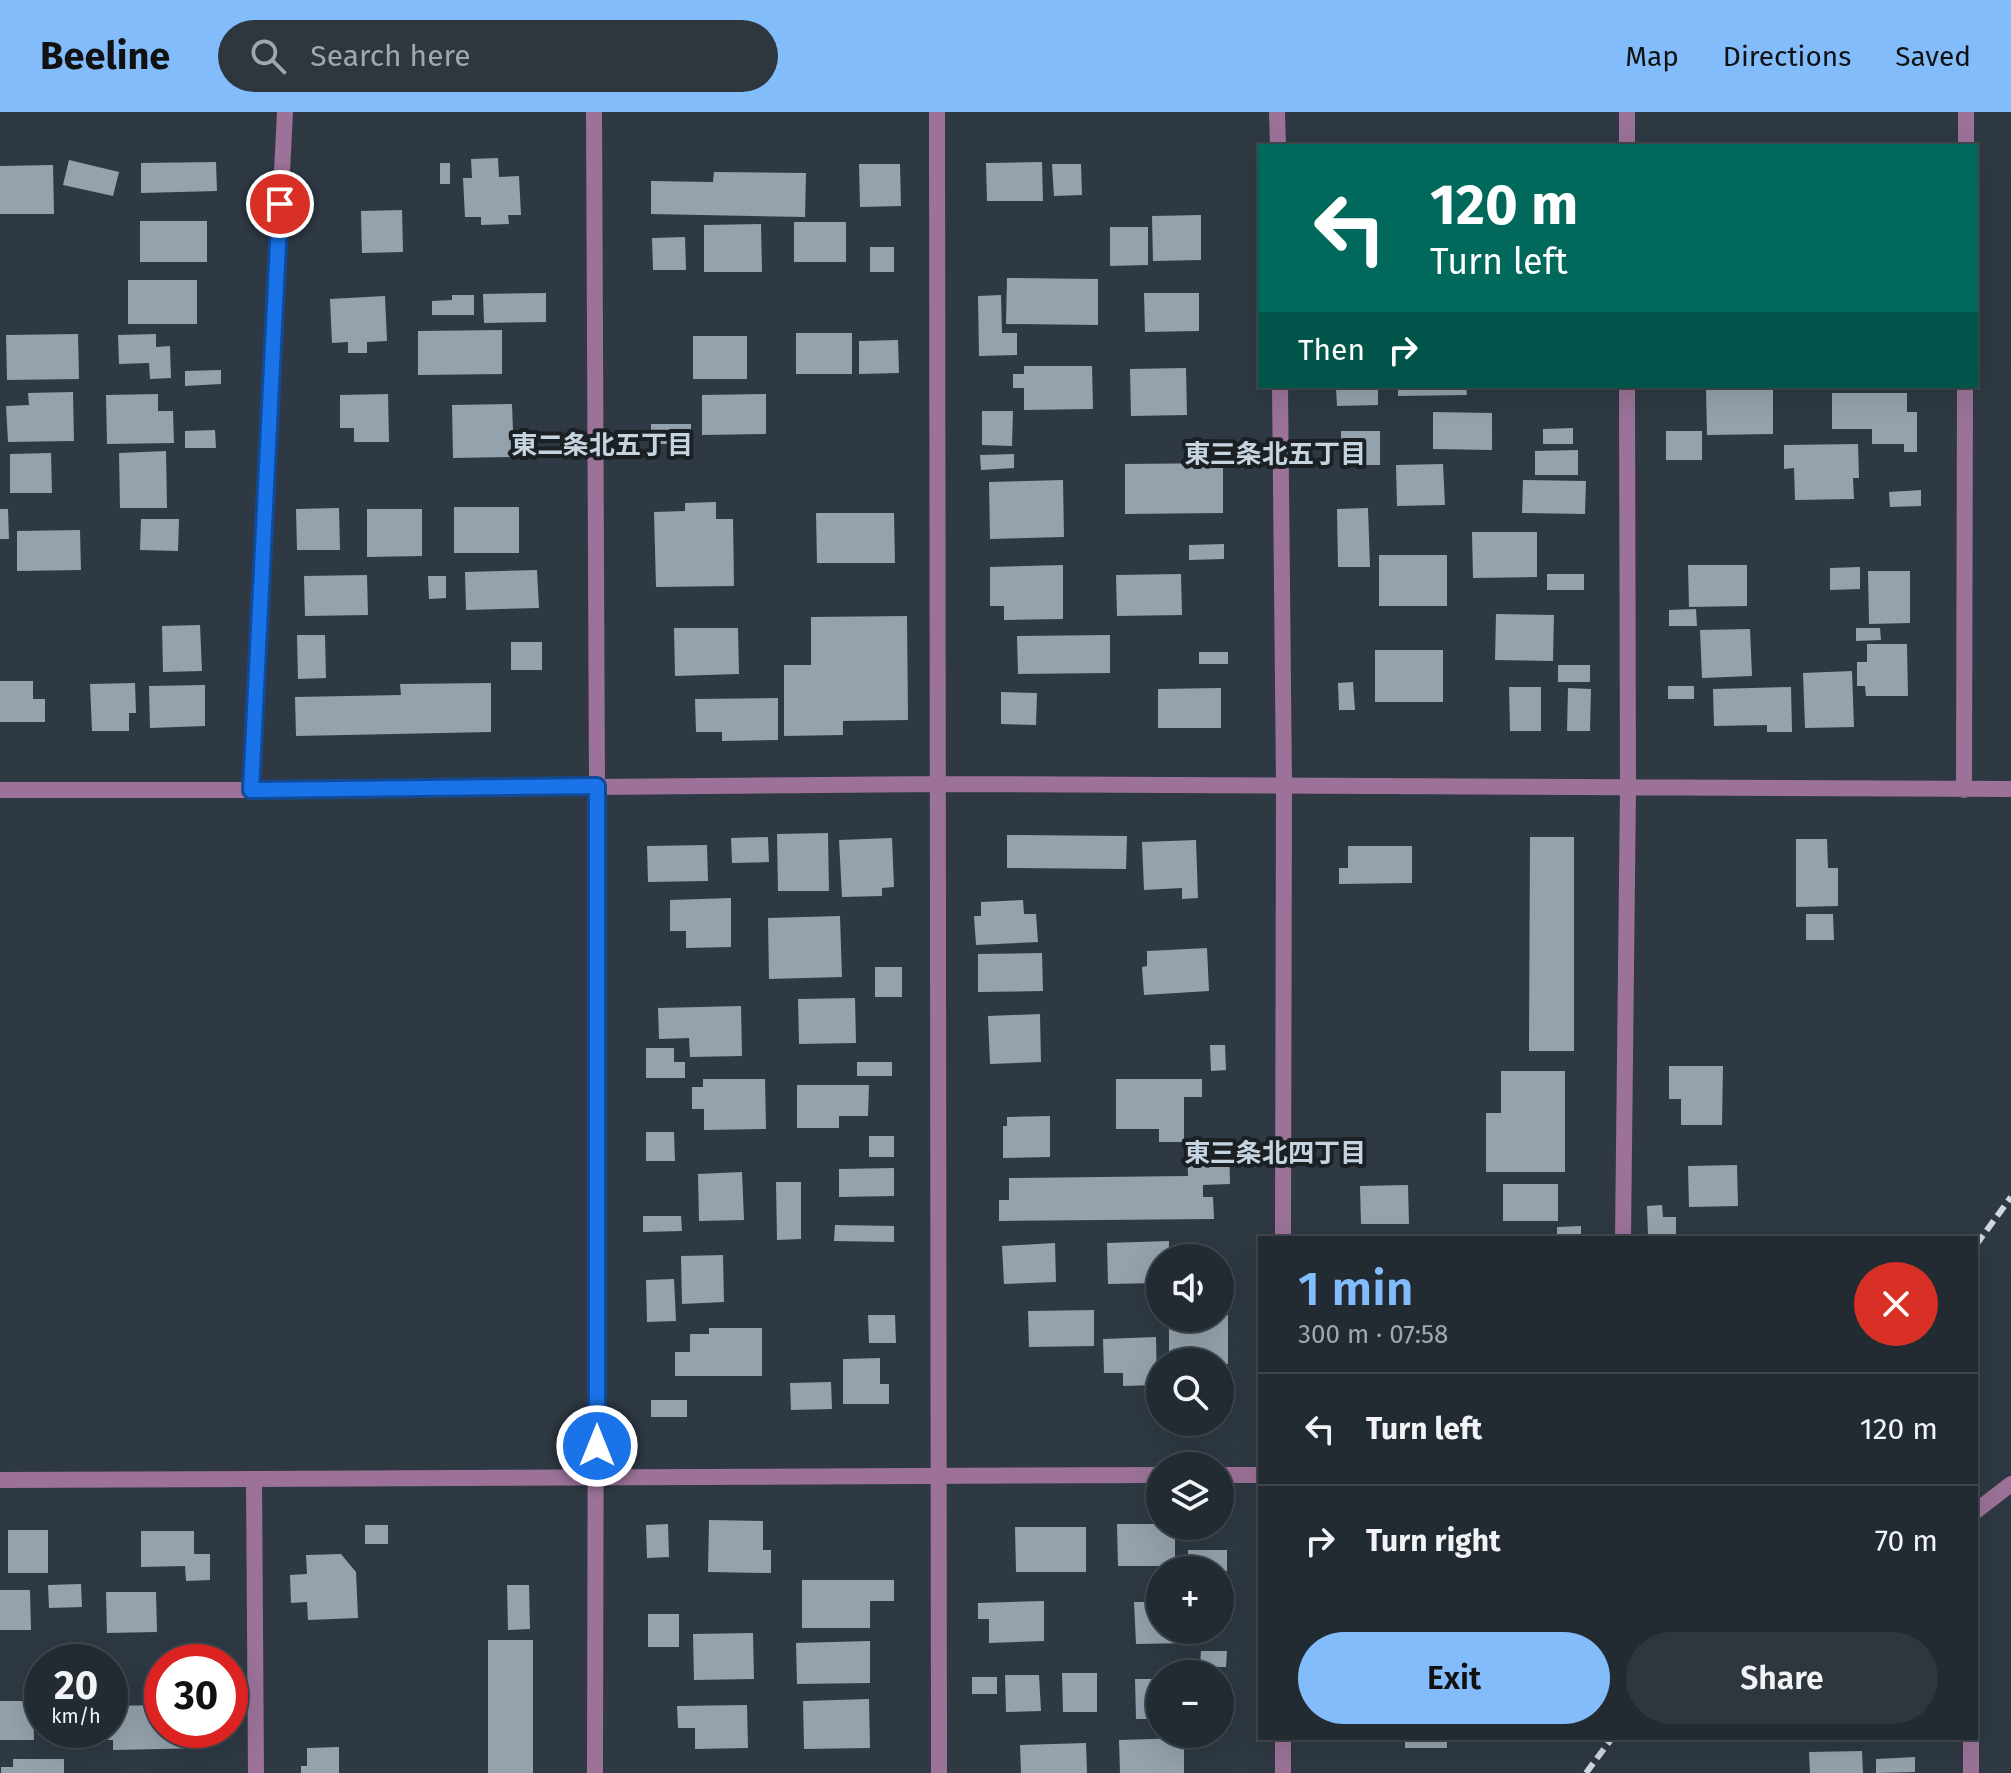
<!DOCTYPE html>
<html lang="en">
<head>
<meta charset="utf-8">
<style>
	:root { --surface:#222b32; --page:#2e373e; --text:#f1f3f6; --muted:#a2a7ac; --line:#3f474d; --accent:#82bcfa }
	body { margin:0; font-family:"Fira Sans","Noto Sans JP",sans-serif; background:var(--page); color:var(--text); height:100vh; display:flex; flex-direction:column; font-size:30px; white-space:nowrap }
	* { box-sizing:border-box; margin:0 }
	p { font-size:26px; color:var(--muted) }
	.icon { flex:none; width:44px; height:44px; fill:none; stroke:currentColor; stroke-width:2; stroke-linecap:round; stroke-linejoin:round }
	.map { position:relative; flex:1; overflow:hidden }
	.drawer { position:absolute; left:1258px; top:1124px; width:720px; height:504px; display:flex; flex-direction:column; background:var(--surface); border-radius:0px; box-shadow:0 8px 32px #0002,0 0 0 2px var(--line) }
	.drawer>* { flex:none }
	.guide { position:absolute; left:1258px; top:32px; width:720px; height:244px; border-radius:0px; box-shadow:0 8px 32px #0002,0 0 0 2px var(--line); background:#00695c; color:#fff; overflow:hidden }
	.fabs { position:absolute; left:1146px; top:1132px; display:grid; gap:16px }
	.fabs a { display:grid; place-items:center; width:88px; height:88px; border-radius:50%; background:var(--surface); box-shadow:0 8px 32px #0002,0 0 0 2px var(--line); font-size:40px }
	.speed { position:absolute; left:24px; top:1532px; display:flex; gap:16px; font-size:40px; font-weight:700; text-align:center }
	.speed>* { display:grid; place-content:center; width:104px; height:104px; border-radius:50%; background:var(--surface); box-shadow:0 8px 32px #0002,0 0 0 2px var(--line); line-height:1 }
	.speed small { font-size:20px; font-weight:400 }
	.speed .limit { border:12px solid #d22; background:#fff; color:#111 }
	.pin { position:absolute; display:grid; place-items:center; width:68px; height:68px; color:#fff; margin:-34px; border:4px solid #fff; border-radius:50%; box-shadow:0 2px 8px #0007 }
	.me { position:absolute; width:88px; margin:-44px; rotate:0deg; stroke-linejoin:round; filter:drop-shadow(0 0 6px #0008) }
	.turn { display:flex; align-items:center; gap:28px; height:168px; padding:0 40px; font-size:36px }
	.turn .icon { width:104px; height:104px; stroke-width:2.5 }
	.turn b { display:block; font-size:56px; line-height:68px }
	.then { display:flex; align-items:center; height:76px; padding:0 40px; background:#0003; gap:16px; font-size:30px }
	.round { display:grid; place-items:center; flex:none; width:84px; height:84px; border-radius:42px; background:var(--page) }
	.headline { display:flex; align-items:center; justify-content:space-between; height:136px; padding:0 40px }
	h1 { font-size:48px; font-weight:600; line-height:60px; color:var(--accent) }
	.cta { display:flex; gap:16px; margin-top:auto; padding:16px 40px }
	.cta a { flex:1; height:92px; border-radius:48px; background:var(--accent); color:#111; font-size:32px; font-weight:600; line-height:92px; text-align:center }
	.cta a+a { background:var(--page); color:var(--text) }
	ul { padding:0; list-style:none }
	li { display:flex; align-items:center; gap:24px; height:112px; padding:0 40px; border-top:2px solid var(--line) }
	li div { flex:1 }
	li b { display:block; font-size:30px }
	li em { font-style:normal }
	header { display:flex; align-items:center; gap:48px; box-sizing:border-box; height:112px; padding:0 40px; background:var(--accent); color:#111 }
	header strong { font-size:38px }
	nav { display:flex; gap:44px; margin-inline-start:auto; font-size:28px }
	.search { width:560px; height:72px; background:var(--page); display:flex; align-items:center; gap:20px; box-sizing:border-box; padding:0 28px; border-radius:44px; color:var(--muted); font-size:30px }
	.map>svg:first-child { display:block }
</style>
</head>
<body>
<header>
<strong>Beeline</strong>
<div class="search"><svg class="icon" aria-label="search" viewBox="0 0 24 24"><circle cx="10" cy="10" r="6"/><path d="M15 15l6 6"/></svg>Search here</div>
<nav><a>Map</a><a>Directions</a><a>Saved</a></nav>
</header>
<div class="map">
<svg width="2011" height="1661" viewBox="0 0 2011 1661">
	<rect width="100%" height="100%" fill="#2e3943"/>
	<path fill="#94a2ad" d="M498,46l1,19 20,-1 2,39h-13l1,9 -28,1v-8h-16l-2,-39h9l-1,-19z
		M69,48l50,12 -6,24 -50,-11z
		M216,50l1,29 -76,2v-30z
		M1042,50l1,39h-56l-1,-38z
		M440,51h10v21h-10z
		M859,52h41l1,42 -41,1z
		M1052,52h29l1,31 -28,1z
		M53,53l1,49h-54v-48z
		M714,60l92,1 -1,44 -154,-3v-33l62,1z
		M402,98l1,42 -41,1 -1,-42z
		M1201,103v45l-48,1 -1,-45z
		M140,109h67v41h-67z
		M794,110h52v40h-52z
		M761,112l1,48h-58v-47z
		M1110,115h38v38l-38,1z
		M685,125l1,33h-33l-1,-32z
		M870,135h24v25h-24z
		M1007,166l91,1v46l-92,-1z
		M128,168h69v44h-69z
		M546,181v29l-62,1 -1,-29z
		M1144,181h55v38l-54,1z
		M452,183h22v20h-42v-14l20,-1z
		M1001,183l1,38h15v22l-38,1 -1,-60z
		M385,184l2,45 -20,1v11h-19v-11l-16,1 -2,-44z
		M502,218v44l-84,1v-44z
		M796,221h56v41h-56z
		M78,222l1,45 -72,1 -1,-45z
		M156,222v13l14,-1 1,32 -21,1 -1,-16 -30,1 -1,-29z
		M693,224h54v43h-54z
		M898,228l1,33 -40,1v-33z
		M1024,254h68l1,43 -69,1v-22h-11v-14h11z
		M1186,256l1,47 -56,1 -1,-47z
		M221,258v14l-36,2v-15z
		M1398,274h68l1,9 -69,1z
		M1378,275v18l-41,1 -1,-18z
		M1773,277v45l-66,1 -1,-45z
		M73,280l1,49 -66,1 -2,-36 23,-1 -1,-12z
		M1832,281h75v19h10v40h-13v-8h-32v-15h-40z
		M158,282v17h15l1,32 -67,1 -1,-49z
		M388,282l1,48h-35v-14h-14v-33z
		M766,282v40l-64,1v-40z
		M512,292l2,53 -61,1 -1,-53z
		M982,299h31l-1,35 -30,-1z
		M1433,300l59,1v37l-59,-1z
		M651,312h40v20h-40z
		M1573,316v16h-30v-15z
		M215,318l1,18h-31v-17z
		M1341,319h39v34h-39z
		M1666,319h36v29h-36z
		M1858,332l1,34h-6l1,21 -59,1 -1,-32 -10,1v-24z
		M1578,338v25h-43v-24z
		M166,339l1,57h-47l-1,-55z
		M51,341l1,40h-42v-39z
		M1014,342v14l-33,2 -1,-15z
		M1223,351v50l-98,1v-50z
		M1443,352l2,41 -48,1 -1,-41z
		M1063,368l1,57 -74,2 -1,-57z
		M1523,368l63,1 -1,33 -63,-1z
		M1921,378v16l-31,1 -1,-15z
		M716,390v17h17l1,67 -78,1 -2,-75 31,-1v-8z
		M454,395h65v46h-65z
		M339,396l1,42h-43l-1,-41z
		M1368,396l2,59h-32l-1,-58z
		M0,397h8l1,30h-9z
		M367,397h55v47l-55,1z
		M816,401h78l1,50h-78z
		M141,407h38l-1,32 -38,-1z
		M80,418l1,40 -64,1v-40z
		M1472,420h65v45l-64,1z
		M1224,432v15l-35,1v-15z
		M1379,443h68v51h-68z
		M1063,453v54l-59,1v-14h-14v-39z
		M1688,453h59v41l-58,1z
		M1860,455v22l-30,1v-22z
		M537,458l2,38 -73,2 -1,-38z
		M1868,459h42v52l-41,1z
		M1181,462l1,41 -65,1 -1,-41z
		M1547,462h37v16h-37z
		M367,463l1,40 -63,1 -1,-40z
		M428,464h18v22l-17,1z
		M1696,497l1,17h-28v-16z
		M1496,502l58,1 -1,46 -58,-1z
		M907,504l1,104 -65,1v14l-59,1v-71h27v-48z
		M200,513l2,46 -39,1 -1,-46z
		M674,516h64l1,46 -64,2z
		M1856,516h24l1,12 -25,1z
		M1750,517l2,47 -50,2 -2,-48z
		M297,523h28l1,43 -28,1z
		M1110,523v38l-92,1 -1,-38z
		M511,530h31v28h-31z
		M1867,532h40l1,52h-42l-1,-10h-8v-24h10z
		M1375,538h68v52h-68z
		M1199,540h29v12h-29z
		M1558,553h32v17h-32z
		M1852,559l2,56 -49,1 -2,-55z
		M0,569h33v18h12v23h-45z
		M1353,570l2,28h-16l-1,-27z
		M135,571l1,30h-7v18h-37l-2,-47z
		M491,571v49l-195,4 -1,-39 106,-2 -1,-11z
		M205,573v41l-55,2 -1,-42z
		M1668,574h26v13h-26z
		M1509,575h32v44h-31z
		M1791,575l1,45h-25v-7l-53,1 -1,-37z
		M1221,576v40h-63v-39z
		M1568,576l23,1 -1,42h-23z
		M1001,580l36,1 -1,32 -35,-1z
		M778,586v42l-56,1v-9h-26l-1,-33z
		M828,721l1,58h-51l-1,-57z
		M1007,723l120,1 -1,33 -119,-1z
		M768,725l1,25 -37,1 -1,-25z
		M1530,725h44v214h-45z
		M892,726l2,49 -12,1v8l-40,1 -3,-57z
		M1796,727h31l1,29h10v38l-42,1z
		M1196,728l2,58 -16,1v-11l-38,2 -2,-48z
		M707,733l1,36 -60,1 -1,-36z
		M1348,734h64v37l-73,1v-16h9z
		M731,786v49l-45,1v-17h-16v-31z
		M1023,788l1,14h12l2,28 -62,3 -2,-29h7v-14z
		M1806,802h27l1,26h-28z
		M840,804l2,61 -73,2 -1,-61z
		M1207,836l2,43 -65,4 -2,-28 5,-1v-15z
		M1042,841l1,38 -65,1v-38z
		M875,855h27v30h-27z
		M855,886l1,45 -57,1 -1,-45z
		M741,894l1,50 -52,1 -1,-19 -30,1 -1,-31z
		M1040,902l1,48 -51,2 -2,-48z
		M1210,933h15l1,25 -15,1z
		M646,936h28v14h11v16h-39z
		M857,950h35v14h-35z
		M1669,954h54l-1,59h-41v-26h-12z
		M1501,959h64v101h-79v-59h15z
		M703,967h62l1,50 -62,1v-21h-12v-22h11z
		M1116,967h86v18h-18v45h-25v-13h-43z
		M797,973h72l-1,31h-29v12h-42z
		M1050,1004v41l-47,1v-32h4v-9z
		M646,1020h28l1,29h-29z
		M869,1024h25v21h-25z
		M1187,1034h42l1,38 -27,1v12h10l1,22 -215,2v-21h10v-22l179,-2z
		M1737,1053l1,41 -49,1 -1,-41z
		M894,1056v28l-55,1v-28z
		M742,1060l2,48 -45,1 -1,-47z
		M776,1070h25v57l-24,1z
		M1503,1072h55v37h-55z
		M1408,1073l1,39h-48l-1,-38z
		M1662,1093l1,12h13v17l-28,2 -1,-30z
		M643,1104h38l1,15 -39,1z
		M835,1113l59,1v16l-60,-1z
		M1581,1114v12h-24v-11z
		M1169,1129v17h-9v25l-52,1 -1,-41z
		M1055,1131l1,39 -52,2 -2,-38z
		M723,1143l1,47 -42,2 -1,-48z
		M1220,1158h7v29h-7z
		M674,1167l2,42 -29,1 -1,-42z
		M1094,1198v36l-65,1 -1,-36z
		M868,1203h27l1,28h-27z
		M1220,1203h8v49h-8v-2h-51v-44h51z
		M709,1216h53v48h-87v-24h15v-18h19z
		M1156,1225l1,48 -34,1v-13h-19l-1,-34z
		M880,1246v26h9v20h-46v-45z
		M831,1270l1,27 -41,1 -1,-27z
		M651,1288h36v17h-36z
		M709,1408l54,1v29h8v23l-63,-1z
		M668,1412l1,33 -22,1 -1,-33z
		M1117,1412h43v2h15v40h-57z
		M365,1413h23v19h-23z
		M1015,1415h71v45h-70z
		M8,1418h40v43h-40z
		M141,1419h53v23h16v26l-24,1 -1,-15 -44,1z
		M1188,1438h39v21l-39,-1z
		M341,1442l15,18 2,46 -50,2 -1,-18 -16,1 -1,-28 17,-1 -1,-19z
		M802,1468h92v21h-24v27h-68z
		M81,1472l1,23 -33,1 -1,-23z
		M507,1473h22l1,44 -22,1z
		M0,1478h30l1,40h-31z
		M106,1480h50l1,40 -50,1z
		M1228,1486l1,14 -9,1v-14z
		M1044,1489v40l-55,2v-24h-11v-16z
		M1134,1490h26v28h31v13l-55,1z
		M648,1502h31v33h-31z
		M753,1521l1,46 -60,1 -1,-46z
		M488,1528h45v133h-45z
		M870,1529v42l-73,1 -1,-41z
		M1201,1539h26l-1,16h-26z
		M1062,1561h35v39h-34z
		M1005,1563h34l2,36 -35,1z
		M972,1565h25v17h-25z
		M1220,1566h6v18h-6z
		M1135,1567h25v40h-24z
		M869,1587l1,49 -66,1 -1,-48z
		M0,1589h33l1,39h-34z
		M162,1593v25h45v18l-94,2v-10h-17v-10h14v-24z
		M747,1593l1,43 -53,1v-21h-17l-1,-22z
		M1184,1626v35h-64l-1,-33z
		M1405,1626h42v10h-42z
		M1086,1631l1,30h-66l-1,-28z
		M339,1635v26h-38v-7h6v-18z
		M1862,1639l1,22h-53l-1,-21z
		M1915,1645v15l-39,1v-14z
		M13,1647h51v14h-63v-6h12z"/>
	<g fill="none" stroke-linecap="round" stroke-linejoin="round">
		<path stroke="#9c7298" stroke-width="16" d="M594,0l3,674 -2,987
			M937,0l2,1661
			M1627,0v34
			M1966,34v-34
			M0,678h251l688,-6 1072,5
			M251,678l34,-678
			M1964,678l1,-404
			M1623,1126l5,-450 -1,-402
			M254,1367l2,294"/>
		<path stroke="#9c7298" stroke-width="16" d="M1277,0l1,34
			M1280,274l4,399 -1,453
			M1220,1363h40
			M0,1368l1160,-5
			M1976,1399l35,-27
			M1283,1626v35
			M1971,1626v35"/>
		<path stroke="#cfd8de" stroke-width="6" stroke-dasharray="12 6" stroke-linecap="butt" d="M1976,1133l35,-48
			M1586,1661l26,-35"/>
	</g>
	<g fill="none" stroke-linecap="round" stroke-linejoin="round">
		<defs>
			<path id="route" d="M280,92l-29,586 346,-4v660"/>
		</defs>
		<use href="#route" stroke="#114b97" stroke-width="20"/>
		<use href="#route" stroke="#1a73e8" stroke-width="14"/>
	</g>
	<g text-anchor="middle" stroke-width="8" stroke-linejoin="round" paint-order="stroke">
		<g font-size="26" font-weight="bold" fill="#c6d4e0" stroke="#1b2024">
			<text x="602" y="342">東二条北五丁目</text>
			<text x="1275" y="351">東三条北五丁目</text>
			<text x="1275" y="1050">東三条北四丁目</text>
		</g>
	</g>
</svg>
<div class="fabs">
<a><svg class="icon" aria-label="sound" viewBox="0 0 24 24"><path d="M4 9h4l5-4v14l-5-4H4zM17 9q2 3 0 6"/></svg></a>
<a><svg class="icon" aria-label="search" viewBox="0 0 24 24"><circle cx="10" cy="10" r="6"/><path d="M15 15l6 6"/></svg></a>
<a><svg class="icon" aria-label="layers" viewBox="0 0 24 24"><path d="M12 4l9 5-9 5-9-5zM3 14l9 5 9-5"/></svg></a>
<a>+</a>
<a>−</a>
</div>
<div class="speed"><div>20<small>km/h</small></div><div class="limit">30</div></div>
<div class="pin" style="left:280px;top:92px;background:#d93025"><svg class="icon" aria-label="arrive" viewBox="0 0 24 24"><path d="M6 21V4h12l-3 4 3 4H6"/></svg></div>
<svg class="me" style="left:597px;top:1334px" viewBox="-20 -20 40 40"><circle r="17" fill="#1a73e8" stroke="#fff" stroke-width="3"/><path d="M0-11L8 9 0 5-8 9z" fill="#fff"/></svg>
<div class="guide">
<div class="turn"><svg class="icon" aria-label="left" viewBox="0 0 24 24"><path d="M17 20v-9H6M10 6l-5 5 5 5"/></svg><div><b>120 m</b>Turn left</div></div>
<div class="then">Then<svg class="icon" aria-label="right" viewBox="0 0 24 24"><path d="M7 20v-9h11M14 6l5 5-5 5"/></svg></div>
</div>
<section class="drawer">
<div class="headline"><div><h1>1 min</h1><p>300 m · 07:58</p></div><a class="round" style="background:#d93025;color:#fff"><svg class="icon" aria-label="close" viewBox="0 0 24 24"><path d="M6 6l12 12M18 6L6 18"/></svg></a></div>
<ul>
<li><svg class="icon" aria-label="left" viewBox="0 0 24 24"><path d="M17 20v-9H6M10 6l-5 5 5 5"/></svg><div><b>Turn left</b></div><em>120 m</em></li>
<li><svg class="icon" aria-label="right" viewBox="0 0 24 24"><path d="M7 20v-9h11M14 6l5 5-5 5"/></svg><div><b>Turn right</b></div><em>70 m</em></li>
</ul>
<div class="cta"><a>Exit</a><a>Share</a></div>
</section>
</div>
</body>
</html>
